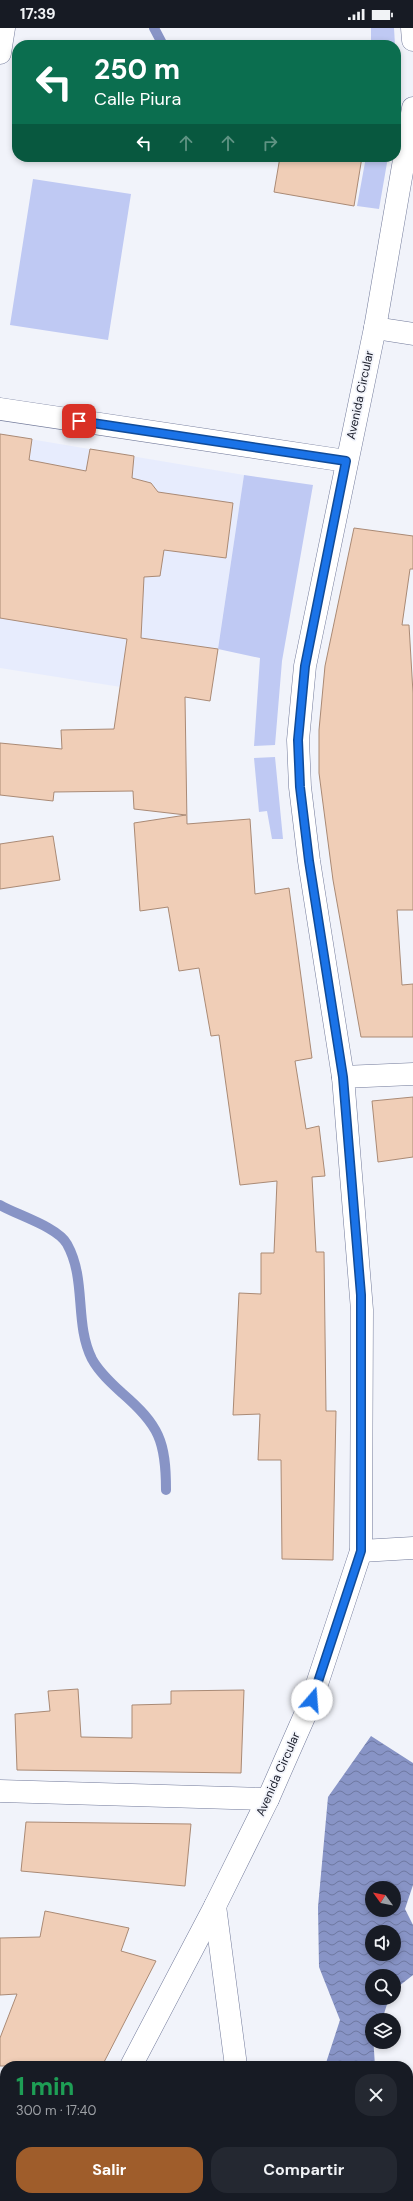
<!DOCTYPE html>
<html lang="es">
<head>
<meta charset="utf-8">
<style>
	:root { --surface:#171b24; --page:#242831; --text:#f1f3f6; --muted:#9ea1a6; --accent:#9f5d2b }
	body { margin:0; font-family:"DM Sans",sans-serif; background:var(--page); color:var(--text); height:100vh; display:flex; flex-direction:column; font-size:15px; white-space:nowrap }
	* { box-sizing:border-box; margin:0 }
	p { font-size:13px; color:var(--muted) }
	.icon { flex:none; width:22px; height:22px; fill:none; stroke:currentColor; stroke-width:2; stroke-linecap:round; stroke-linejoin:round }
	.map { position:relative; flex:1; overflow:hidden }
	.details { position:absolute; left:0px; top:2033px; width:413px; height:140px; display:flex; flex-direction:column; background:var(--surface); border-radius:16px 16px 0 0; box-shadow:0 2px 6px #0003 }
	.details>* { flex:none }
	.hud { position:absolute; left:12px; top:12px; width:389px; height:122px; border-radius:16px; box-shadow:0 2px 6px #0003; background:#0b6e4f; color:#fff; overflow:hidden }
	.needle { width:26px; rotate:303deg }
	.controls { position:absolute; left:365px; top:1853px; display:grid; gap:8px }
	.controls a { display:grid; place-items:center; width:36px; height:36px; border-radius:50%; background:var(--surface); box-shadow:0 2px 6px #0003; font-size:20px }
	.pin { position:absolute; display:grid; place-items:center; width:34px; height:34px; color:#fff; margin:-17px; border-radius:8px; box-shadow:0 2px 6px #0006 }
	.me { position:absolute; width:44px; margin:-22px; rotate:18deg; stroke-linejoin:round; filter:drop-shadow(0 0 3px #0008) }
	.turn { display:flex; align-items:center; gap:14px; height:84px; padding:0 16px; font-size:18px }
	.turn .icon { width:52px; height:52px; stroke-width:2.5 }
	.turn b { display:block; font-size:28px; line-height:34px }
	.lanes { display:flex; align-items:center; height:38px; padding:0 16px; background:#0003; justify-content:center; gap:20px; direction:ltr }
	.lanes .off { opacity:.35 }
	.round { display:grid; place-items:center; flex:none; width:42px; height:42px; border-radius:16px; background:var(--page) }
	.headline { display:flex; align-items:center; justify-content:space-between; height:68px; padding:0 16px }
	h1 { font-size:24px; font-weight:700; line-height:30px; color:#1e9e55 }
	.button { display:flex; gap:8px; margin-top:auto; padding:8px 16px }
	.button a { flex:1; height:46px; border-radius:16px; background:var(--accent); color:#fff; font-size:16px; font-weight:700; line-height:46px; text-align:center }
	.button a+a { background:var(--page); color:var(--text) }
	.status { display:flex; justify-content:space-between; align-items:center; height:28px; padding:0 20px; background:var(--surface); direction:ltr }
	.status svg { height:11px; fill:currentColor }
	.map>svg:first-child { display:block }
</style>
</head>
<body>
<div class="status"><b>17:39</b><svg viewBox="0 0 49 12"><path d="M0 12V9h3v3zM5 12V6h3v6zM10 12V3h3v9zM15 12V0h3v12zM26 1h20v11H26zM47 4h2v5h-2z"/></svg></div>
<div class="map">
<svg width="413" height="2173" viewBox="0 0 413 2173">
	<defs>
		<pattern id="water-waves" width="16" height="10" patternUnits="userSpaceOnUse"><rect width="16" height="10" fill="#8894c6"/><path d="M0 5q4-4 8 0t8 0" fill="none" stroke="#6e78a1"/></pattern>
	</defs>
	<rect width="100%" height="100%" fill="#f1f3fa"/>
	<path fill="#e7ecfd" d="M0,406l244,41 -34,226 -210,-33z"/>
	<path fill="#bfc9f3" d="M371,0h23l1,17h-24z
		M366,129h22l-9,52 -22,-3z
		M33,151l98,15 -23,146 -98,-15z
		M244,447l69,10 -31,176 -7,84 -21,1 6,-88 -42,-9z
		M275,729l8,82h-11l-5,-28 -8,1 -5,-54z"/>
	<path fill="url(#water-waves)" fill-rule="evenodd" d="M371,1708l42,27v122l-8,24 8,16v50l-19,15v-14h-22v22h17l-7,22h-10l3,46h-50l15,-46 -21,-53 -1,-60 10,-110zM372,1860h22v22h-22zM372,1904h22v22h-22z"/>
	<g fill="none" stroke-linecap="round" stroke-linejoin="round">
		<path stroke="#8894c6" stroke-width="10" d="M154,0l9,17
			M0,1177c17,10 58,22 67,39 20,36 7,79 25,115 7,13 19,24 30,34 37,32 44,48 44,97"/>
	</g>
	<path fill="#f0ceb7" stroke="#aa8a75" d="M280,129h82l-8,49 -80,-14z
		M0,406l32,5 -3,21 57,11 4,-22 44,7 -2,22 19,5 7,9 75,11 -7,55 -62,-8 -4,26 -16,1 -3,61 77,11 -8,52 -25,-4 2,127 63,-5 5,75 34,-6 23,170 -17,3 11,68 13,-3 6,50 -13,1 4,75h8l2,159h10l-3,149 -51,-1 -1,-99h-23l2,-46 -27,1 6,-122 22,1v-41h13l3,-72 -37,4 -21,-150 -8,1 -12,-68 -20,3 -11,-64 -28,4 -6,-88 52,-8 -52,-6 -1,-18 -79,1 -1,9 -53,-6v-52l62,6 -1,-19 53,-1 13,-90 -127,-21z
		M354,500l59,8v33h-3l-8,56h7l4,68v217h-16l5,75 11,-1v53h-52l-28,-157 -14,-107v-43l6,-64z
		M53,808l7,44 -60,9v-45z
		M413,1069v60l-35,5 -6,-61z
		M78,1661l3,48 51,1v-33l39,-1v-13l73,-1 -3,83 -224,-3 -2,-56 35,-3 -2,-20z
		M26,1794l165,2 -6,62 -164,-15z
		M45,1883l84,17 -8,23 35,10 -54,105h-102v-28l17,-44 -17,1v-57l40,-1z"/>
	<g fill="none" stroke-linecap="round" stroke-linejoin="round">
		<defs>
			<path id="minor" d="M0,25l4,-25
				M375,300l38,6
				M0,381l346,52
				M343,1049l70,-3
				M361,1523l52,-3
				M0,1763l268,8
				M215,1878l21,160
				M254,2168v5"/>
			<path id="tertiary" d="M412,0l1,12
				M131,2038l84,-160 53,-107 44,-100 49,-148 1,-241 -19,-233 -34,-216 -9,-74 -2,-47 7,-74 70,-338 38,-220
				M56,2173l3,-5"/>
		</defs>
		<use href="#minor" stroke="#727a9a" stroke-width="23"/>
		<use href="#tertiary" stroke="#727a9a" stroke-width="23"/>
		<use href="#minor" stroke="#fff" stroke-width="22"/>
		<use href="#tertiary" stroke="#fff" stroke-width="22"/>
	</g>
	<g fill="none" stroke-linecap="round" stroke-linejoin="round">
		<defs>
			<path id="route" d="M79,393l267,40 -41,205 -7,74 2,47 9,74 34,216 18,218v256l-49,149"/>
		</defs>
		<use href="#route" stroke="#114b97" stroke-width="10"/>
		<use href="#route" stroke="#1a73e8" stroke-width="7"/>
	</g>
	<g text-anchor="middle" stroke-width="3.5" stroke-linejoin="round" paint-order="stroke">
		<g font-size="12" fill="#181b28" stroke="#f1f3fa">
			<text transform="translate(360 367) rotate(-78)" y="4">Avenida Circular</text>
			<text transform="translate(278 1746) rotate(-66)" y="4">Avenida Circular</text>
		</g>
	</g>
</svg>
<div class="controls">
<a><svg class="needle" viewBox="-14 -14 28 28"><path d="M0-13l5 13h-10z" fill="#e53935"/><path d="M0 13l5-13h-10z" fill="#9ea1a6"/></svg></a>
<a><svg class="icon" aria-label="sound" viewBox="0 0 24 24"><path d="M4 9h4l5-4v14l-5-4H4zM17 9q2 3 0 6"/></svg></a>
<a><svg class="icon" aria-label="search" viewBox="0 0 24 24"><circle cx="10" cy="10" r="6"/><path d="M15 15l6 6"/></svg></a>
<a><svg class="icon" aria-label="layers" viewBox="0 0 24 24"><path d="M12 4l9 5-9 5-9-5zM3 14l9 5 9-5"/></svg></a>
</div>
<div class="pin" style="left:79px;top:393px;background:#d93025"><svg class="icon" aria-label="arrive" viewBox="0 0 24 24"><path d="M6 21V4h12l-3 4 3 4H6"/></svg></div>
<svg class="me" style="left:312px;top:1672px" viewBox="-20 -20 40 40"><circle r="19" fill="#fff"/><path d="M0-13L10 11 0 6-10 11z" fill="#1a73e8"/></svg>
<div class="hud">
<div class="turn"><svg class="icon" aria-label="left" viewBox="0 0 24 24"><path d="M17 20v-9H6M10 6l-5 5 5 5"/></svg><div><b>250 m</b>Calle Piura</div></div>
<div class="lanes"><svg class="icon" aria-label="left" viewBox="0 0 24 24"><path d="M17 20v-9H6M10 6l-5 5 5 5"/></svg><svg class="icon off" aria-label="ahead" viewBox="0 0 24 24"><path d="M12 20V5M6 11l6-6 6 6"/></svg><svg class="icon off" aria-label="ahead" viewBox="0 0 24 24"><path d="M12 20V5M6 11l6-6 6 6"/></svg><svg class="icon off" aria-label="right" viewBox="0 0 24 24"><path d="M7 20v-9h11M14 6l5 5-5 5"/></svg></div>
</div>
<section class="details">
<div class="headline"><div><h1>1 min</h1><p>300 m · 17:40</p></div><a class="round"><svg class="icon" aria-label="close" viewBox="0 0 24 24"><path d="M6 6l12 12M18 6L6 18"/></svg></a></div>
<div class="button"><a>Salir</a><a>Compartir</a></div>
</section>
</div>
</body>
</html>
